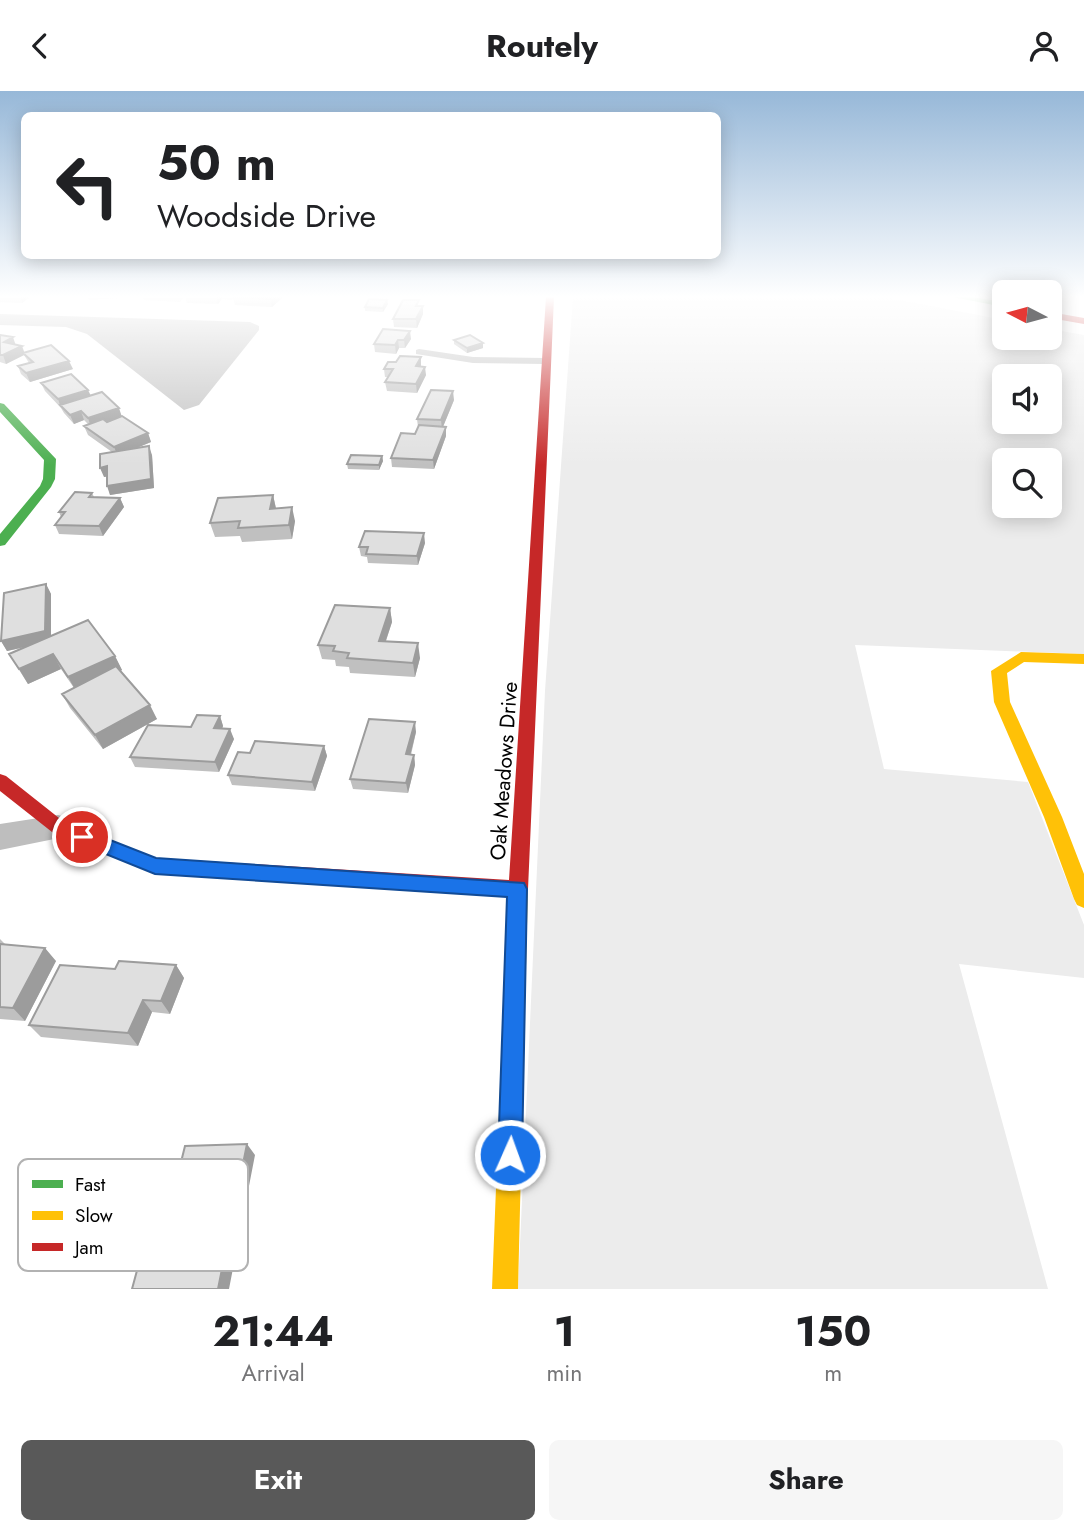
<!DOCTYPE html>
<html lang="en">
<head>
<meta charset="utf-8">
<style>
	:root { --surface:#fff; --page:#f6f6f6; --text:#202124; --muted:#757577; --accent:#595959 }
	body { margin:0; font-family:Jost,sans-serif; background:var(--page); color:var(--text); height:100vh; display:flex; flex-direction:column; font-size:26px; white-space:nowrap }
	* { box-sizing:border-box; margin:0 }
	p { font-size:23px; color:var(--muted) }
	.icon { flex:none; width:38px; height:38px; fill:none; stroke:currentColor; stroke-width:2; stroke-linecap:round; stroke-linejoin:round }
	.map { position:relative; height:1198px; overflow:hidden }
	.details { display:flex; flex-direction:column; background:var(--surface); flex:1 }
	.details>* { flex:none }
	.hud { position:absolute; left:21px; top:21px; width:700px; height:147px; border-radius:10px; box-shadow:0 4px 18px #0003; background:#fff; color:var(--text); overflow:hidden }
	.needle { width:46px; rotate:276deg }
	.buttons { position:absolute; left:992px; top:189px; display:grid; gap:14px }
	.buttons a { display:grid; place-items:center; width:70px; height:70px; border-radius:10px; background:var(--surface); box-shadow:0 4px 18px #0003; font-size:35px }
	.pin { position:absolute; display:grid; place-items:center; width:60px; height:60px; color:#fff; margin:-30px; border:4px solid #fff; border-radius:50%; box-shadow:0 2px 7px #0007 }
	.me { position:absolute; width:77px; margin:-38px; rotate:2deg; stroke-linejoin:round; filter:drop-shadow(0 0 5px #0008) }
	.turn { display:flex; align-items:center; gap:24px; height:147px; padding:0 21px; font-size:32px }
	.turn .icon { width:91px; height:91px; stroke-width:2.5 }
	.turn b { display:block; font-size:49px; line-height:60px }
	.eta { display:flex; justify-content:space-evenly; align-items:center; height:119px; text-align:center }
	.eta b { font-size:42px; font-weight:700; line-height:49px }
	.cta { display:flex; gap:14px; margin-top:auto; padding:14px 21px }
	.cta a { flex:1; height:80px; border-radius:10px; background:var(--accent); color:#fff; font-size:28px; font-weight:700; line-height:80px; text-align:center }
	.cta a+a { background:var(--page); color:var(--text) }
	header { display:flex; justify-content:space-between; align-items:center; height:91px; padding:0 21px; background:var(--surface); font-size:32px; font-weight:700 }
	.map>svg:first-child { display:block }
</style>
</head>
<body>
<header><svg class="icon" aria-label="back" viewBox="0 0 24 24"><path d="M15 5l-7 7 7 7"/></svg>Routely<svg class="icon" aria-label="person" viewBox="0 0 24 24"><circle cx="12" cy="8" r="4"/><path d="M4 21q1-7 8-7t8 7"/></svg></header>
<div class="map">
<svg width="1084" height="1198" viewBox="0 0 1084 1198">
	<rect width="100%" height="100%" fill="#fff"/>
	<path fill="#ececec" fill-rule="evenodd" d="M573,206h311l120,23v18h46v-9l34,6v319l-229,-9 29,124 144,13 56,143v53l-125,-14 89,325h-530l27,-598zM1004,285h46v46h-46zM1004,369h46v46h-46z"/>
	<path fill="#bfbfbf" d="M0,223l250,8 9,4v4l-60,75 -15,5 -97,-76 -21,-7 -66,-2z"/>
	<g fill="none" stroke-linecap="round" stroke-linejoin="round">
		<path fill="#bebebe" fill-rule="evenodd" d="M419,258l54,8 72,1 4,3 -4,3 -72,-1 -57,-9v-4z"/>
		<path fill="#bebebe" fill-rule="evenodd" d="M58,724l11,3 4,9 -4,9 -69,14v-26z"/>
		<path fill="#4caf50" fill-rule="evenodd" d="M953,206h19l32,5v5z
			M0,312l4,1 52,55 -1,20 -4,8 -46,58 -5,1v-12l40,-48 3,-7 1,-19 -44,-48z"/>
		<path fill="#ffc107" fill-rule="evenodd" d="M1021,561l63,2v10l-60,-2 -17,11 3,29 52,115 22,57v34l-7,-3 -3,-6 -30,-82 -50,-115 -3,-31z
			M518,786l7,2 3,6 -10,404h-26l16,-404 3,-6z"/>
		<path fill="#c62828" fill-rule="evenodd" d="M546,206h8l-26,592 -3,6 -7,2 -363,-23 -103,-42 -52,-41v-17l6,2 58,46 92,36 353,22z
			M1050,221l34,6v6l-34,-6z"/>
	</g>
	<path fill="#c0c0c0" d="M0,206h30l-8,6 -22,-1z
		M88,206h46l-45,3z
		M142,206h42l-4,5 -36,-2z
		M185,206h98l-11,10 -37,-2 -2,-7 -1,2 -10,-1 -4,5 -31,-1z
		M388,213l-5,8 -18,-1v-4z
		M423,215v8l-6,14 -23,-1 -1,-8z
		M383,238l28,10 -6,9h-6l-3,6 -21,-2 -1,-8z
		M0,244l16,10 8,7 49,17 -43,13 -9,-8 -3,-8 11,-3 -5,-8 -18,9 -6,-2z
		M454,249l29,3v5l-16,5 -13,-9z
		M421,275l5,9 -9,18 -30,-2 -2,-9 3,-5h-3l-1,-8z
		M41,292l50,12 57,38 3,9 -15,6 16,7 2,33 -44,7 -3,-19 -3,1 8,-25 -24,-17 -4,-9 5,-1 -5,-5 -10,4 -10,-11 -3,-5 -16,-17z
		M454,309l-11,27h3v9l-12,33 -42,-2 -1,-9 24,-24 3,-7 -1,-8z
		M382,365l1,5 -4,9 -31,-1 -1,-5z
		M92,402l2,4 26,1 4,9 -21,29 -44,-2 -4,-9 6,-8 -2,-5z
		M273,404l3,13 19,13 -3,18 -50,3 -2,-6 -25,1 -5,-14z
		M425,452l-7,22 -50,-2 -1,-6 -6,-1 -2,-9z
		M46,493l5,10v42l64,20 7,14 -2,1 37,48 -54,30 -33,-41 -8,-14 12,-6 -13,-19 -33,15 -19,-30 17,-7 -19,4 -6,-10z
		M390,517l2,14 -6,19 34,17 -5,19 -65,-4 -1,-6 -13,-1 -1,-6 -13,-1 -4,-14z
		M220,625l3,10 -1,3 12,10 -15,33 -84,-5 -5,-10 61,-30z
		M416,641l-5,23h3l1,10 -7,28 -55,-4 -3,-10z
		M324,655l3,10 -12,35 -83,-6 -4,-10 22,-22z
		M0,848l5,5 51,17 -31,60 -25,-2z
		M176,874l8,13 -14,36 -18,-2 -14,34 -97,-9 -12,-12 86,-56z"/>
	<path fill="#9c9c9c" d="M20,206h10l-8,6z
		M216,206h6v2l-4,5z
		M272,206h11l-11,10 -2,-8z
		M387,209l1,4 -5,8v-4z
		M423,215v8l-6,14 -1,-9z
		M410,240l1,8 -6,9 -1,-8z
		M13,246l3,9 -12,-4z
		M398,249l1,8 -3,6 -1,-9z
		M483,252v5l-16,5v-5z
		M22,255l3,8 -2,-1 1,2 -18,9 -3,-9z
		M421,266v9l-4,9 -1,-9z
		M69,270l4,8 -43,13 -4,-9z
		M425,276l1,8 -9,18 -1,-9z
		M88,299l4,8 -32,7 -2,-6z
		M453,300l1,9 -12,29 -1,-9z
		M119,317l3,9 -31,10 -3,-9z
		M81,320l3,9 -10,4 -4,-9z
		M446,336v9l-12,33 -1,-9z
		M148,342l3,9 -33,14 -4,-9z
		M149,355l3,9 2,33 -44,7 -3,-9z
		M382,365l1,5 -4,9v-5z
		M107,375l4,10 -7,1 -4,-9z
		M273,404l3,14h-6z
		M120,407l4,9 -21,29 -4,-10z
		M292,416l3,14 -3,18 -3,-14z
		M424,442l1,10 -7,22 -1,-9z
		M46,493l5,10v47l-44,10 -6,-10z
		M390,517l2,14 -11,33 -2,-14z
		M418,552l2,15 -5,19 -2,-14z
		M53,563l8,15 -33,15 -9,-15z
		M115,565l7,14 -46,21 -8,-14z
		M150,614l7,14 -54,30 -8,-14z
		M220,625l3,10 -5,12 -4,-10z
		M415,631l1,10 -8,32 -2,-10z
		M230,638l4,10 -15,33 -4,-10z
		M324,655l3,10 -12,35 -3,-9z
		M414,664l1,10 -7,28 -2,-10z
		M45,857l11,13 -31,60 -12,-13z
		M176,874l8,13 -14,36 -9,-13z
		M143,909l9,12 -14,34 -10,-13z
		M247,1053l8,11 -26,134h-11z"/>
	<path fill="#dfdfdf" stroke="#9c9c9c" stroke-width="2" d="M233,206h39l-2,2z
		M369,208l18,1 -4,8 -18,-1z
		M403,209h16l-3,6h7l-7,13h-23z
		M383,238l27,2 -6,9h-6l-3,5 -21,-1z
		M0,244l13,2 -9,5 18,4 -19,9h-3z
		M470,244l13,8 -16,5 -13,-8z
		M51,254l18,16 -43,12 -8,-7 15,-4 -10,-9z
		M400,265l21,1 -5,9 9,1 -9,17 -31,-2 8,-13h-9l4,-7h8z
		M71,283l17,16 -30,9 -17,-16z
		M431,299l22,1 -12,29 -24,-1z
		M102,301l17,16 -31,10 -7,-7 -11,4 -10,-10z
		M122,325l26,17 -34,14 -30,-21 19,-7 4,3z
		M419,334l27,2 -13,33 -42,-2 10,-25 14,1z
		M149,355l2,33 -44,7v-20l-7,2v-14z
		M351,364l31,1 -3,9 -32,-1z
		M75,401l17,1 -3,4 31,1 -21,28 -44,-1 10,-13h-6z
		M273,404l-3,14 22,-2 -3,18 -51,3 2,-7 -30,2 8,-25z
		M365,440l59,2 -7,23 -51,-2 2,-7h-9z
		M46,493l-1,47 -44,10 3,-48z
		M335,514l55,3 -11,33 39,2 -5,20 -66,-5 2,-5 -16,-2 2,-5 -17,-1z
		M88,529l27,36 -47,21 -15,-23 -34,15 -10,-15z
		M116,575l34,39 -55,30 -33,-41z
		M197,624l23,1 -6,12 16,1 -15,33 -85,-5 18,-32 43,2z
		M369,628l46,3 -9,32 8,1 -8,28 -56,-4z
		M255,650l69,5 -12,36 -84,-7 10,-23 12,1z
		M0,853l45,4 -32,60 -13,-1z
		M119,870l57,4 -15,36 -18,-1 -15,33 -99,-8 31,-60 55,4z
		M247,1053l-29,145h-86l10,-37 17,-1 26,-105z"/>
	<linearGradient id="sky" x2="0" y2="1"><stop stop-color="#97b8d8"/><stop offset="0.55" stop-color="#fff"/><stop offset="1" stop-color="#fff" stop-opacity="0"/></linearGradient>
	<rect width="1084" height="374" fill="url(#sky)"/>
	<path fill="#1a73e8" stroke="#114b97" stroke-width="2" d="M82,738l74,29 368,25 3,6 -5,266 -3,9 -9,3 -9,-3 -3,-9 9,-258 -352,-23 -79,-32 -3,-5 3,-6z"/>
	<g text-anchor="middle" stroke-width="5" stroke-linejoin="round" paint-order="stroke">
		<g font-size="21" fill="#000" stroke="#fff">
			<text transform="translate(504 680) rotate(-86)" y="7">Oak Meadows Drive</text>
		</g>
	</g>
	<rect x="18" y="1068" width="230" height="112" rx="10" fill="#fff" stroke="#b2b2b2" stroke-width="2"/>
	<rect x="32" y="1089" width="31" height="8" fill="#4caf50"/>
	<rect x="32" y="1120" width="31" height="9" fill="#ffc107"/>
	<rect x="32" y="1152" width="31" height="8" fill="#c62828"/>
	<g font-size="19" fill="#000">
		<text x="75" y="1100">Fast</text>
		<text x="75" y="1131">Slow</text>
		<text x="75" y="1163">Jam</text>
	</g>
</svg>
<div class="buttons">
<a><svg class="needle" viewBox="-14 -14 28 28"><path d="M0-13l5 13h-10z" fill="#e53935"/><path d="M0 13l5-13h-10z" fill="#757577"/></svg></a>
<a><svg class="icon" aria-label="sound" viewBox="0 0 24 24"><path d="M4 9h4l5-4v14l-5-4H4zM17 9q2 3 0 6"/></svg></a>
<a><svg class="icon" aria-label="search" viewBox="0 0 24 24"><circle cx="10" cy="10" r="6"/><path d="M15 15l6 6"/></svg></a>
</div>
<div class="pin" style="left:82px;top:746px;background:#d93025"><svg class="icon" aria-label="arrive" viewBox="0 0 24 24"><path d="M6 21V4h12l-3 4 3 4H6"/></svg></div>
<svg class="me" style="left:510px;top:1064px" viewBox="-20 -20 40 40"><circle r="17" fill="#1a73e8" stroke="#fff" stroke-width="3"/><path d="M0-11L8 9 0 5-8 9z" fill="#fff"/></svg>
<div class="hud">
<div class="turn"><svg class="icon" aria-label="left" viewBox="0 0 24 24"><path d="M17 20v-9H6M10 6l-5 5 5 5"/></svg><div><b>50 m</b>Woodside Drive</div></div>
</div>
</div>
<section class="details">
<div class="eta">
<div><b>21:44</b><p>Arrival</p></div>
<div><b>1</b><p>min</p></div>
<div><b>150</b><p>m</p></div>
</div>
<div class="cta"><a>Exit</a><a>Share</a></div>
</section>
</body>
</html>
